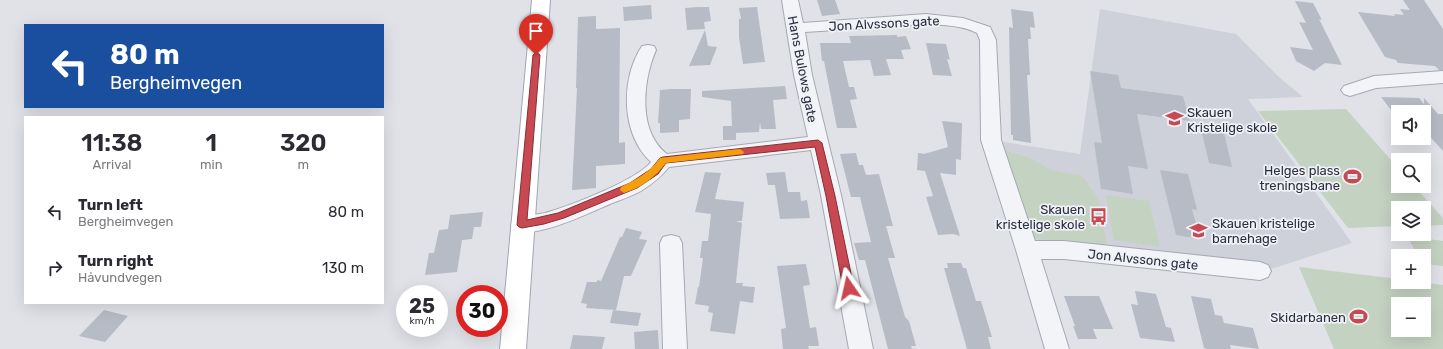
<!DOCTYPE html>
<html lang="en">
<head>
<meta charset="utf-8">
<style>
	:root { --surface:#fff; --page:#f2f2f3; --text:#2b2b33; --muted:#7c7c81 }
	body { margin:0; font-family:Rubik,sans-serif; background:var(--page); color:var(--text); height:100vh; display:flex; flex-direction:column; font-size:15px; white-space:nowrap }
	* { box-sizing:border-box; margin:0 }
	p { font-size:13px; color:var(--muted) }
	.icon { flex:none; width:22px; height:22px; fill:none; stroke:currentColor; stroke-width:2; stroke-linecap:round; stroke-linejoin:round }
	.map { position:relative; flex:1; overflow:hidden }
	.drawer { position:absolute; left:24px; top:116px; width:360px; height:188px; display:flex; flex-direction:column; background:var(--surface); border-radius:0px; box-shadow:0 4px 16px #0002 }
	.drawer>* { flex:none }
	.banner { position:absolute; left:24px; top:24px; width:360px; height:84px; border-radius:0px; box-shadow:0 4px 16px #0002; background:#1a4fa0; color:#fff; overflow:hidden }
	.buttons { position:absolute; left:1391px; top:105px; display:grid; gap:8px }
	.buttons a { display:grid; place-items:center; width:40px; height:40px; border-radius:0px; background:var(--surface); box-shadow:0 4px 16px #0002; font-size:20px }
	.speed { position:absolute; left:396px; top:285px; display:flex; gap:8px; font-size:20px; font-weight:700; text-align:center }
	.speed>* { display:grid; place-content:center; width:52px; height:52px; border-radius:50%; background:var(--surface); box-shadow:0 4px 16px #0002; line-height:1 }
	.speed small { font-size:10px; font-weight:400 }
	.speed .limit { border:6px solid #d22; background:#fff; color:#111 }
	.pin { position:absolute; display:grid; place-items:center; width:34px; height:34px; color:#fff; margin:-41px -17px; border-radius:50% 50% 50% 0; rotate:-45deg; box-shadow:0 0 4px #0007 }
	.pin .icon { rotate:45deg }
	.me { position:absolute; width:44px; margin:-22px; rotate:349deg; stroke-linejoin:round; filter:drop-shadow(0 0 3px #0008) }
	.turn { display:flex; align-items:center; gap:14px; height:84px; padding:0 20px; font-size:18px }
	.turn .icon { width:52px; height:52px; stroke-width:2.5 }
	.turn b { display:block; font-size:28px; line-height:34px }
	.eta { display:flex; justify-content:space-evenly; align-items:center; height:68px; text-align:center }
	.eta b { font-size:24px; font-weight:600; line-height:28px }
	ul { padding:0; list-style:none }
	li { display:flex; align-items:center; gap:12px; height:56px; padding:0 20px }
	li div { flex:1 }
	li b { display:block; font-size:15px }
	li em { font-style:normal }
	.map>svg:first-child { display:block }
</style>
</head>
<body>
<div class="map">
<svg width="1443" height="349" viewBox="0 0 1443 349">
	<rect width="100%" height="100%" fill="#e0e2e8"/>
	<path fill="#ced1da" d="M1100,9l136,25 44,44 23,19 -55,2 104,144 -81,26 -238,-26 -42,-103 89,14z"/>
	<path fill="#c4d2c1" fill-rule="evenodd" d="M1346,109l52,59v18h16l29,32v7l-19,1v-18h-26v18l-50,2 -90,-117z
		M1004,150l28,9 19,11 31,6 16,22 9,49 -74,-9z
		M1106,195l43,6 11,46 -46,-7z
		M1407,236l36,5v25l-19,-2v-8h-6z
		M1299,267l99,12v3h21l24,3v64h-109zM1398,304h26v26h-26z"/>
	<path fill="#b7bbc5" d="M817,0h18l5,14 -18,2z
		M1403,0h21l19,29v41h-4l-4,-4 -37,-3 -2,-3 -11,-3 -27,-45 37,4 -1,-2 10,1 -4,-6 10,1z
		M1295,1l18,2 9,17 -3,-1 23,46 -17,-2 -11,8 -18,-10 -6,-14 23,3 -14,-28 7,1z
		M651,5l1,14 -28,2 -1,-14z
		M699,7h10l2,14 -7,1 1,7 -18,1 -2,-22z
		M757,7l8,55 -22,2 -4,-27v-18h2l-2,-11z
		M1011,9l22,3 2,16 -5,-1 1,12h-3l2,36h-3l4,68 -18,-3v-5h-2l-2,-108 4,1z
		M596,16v13l24,-1 -1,115 6,-1v22l-29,2v22l-24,2 5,-102h-1l2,-71z
		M705,30l3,16 9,1 -7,18 -21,1z
		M897,35v2l9,-1 5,13 -10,1 3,9h-18l5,16 -17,1 -4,-16 -27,1 6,26h5l3,12 -7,1 7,28h-20l-13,-67h-2l-2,-18h31l-2,-7z
		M926,43l20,1 4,16 -3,-1 5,17 -19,-1z
		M1090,71l28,4 3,13 62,8 7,25 -53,-7 11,55 -20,-3 5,28 -32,-5 -7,-47 8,1z
		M785,86l2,13 -14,1 3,29h-15l-1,-7 -1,10 -23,1v7h-13v-14h9l-1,-25 -29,-4v-6z
		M671,89h20l-1,30 -11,1v12l-19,1v-10h-2l2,-33z
		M1381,97l38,1 5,6v-6l14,16h5v37l-19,-21v-18l-33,-2z
		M942,121l20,2 -1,37 -5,-1v16l-16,-2 20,63 -7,-2 -15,1 -12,-38 7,-1 -8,-25 -8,-1 1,-17 13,2 -7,-1 24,-7z
		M1201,129l23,4 8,34 -23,-4z
		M856,153l3,12h4l3,10 13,-1 14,52h-7l9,32h-7l17,59 4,4 7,25h-5l1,3h-24l-23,-89h-6l-5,-17 17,-1 -11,-45h-9l-11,-43z
		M1160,170l28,4 9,36 -5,-1 8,30 -24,-4z
		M705,172l16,1 -6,26 29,3 -2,19h-6l6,2 -6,60h7l-1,3 13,1 -2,16 -13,-2 -5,33 -25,-3 3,-18 -5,-1 1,-6 -14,-2 3,-17h1l4,-29h-3l2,-17h6l3,-27 -16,-2z
		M785,172l3,20h12l1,9 6,-1 3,18 -30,1 -5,-34h-7l-2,-12z
		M483,212l-2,15h-7l-2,12 -10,1 -5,32 -32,3 4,-22h5l5,-23 9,-1 2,-14z
		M626,228l16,4 -3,7 8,1 -16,36h-7l-8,34 -30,-2 1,-4 -6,-1 6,-21h10v-2l4,1 19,-44h2z
		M947,263h14l2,5h3l10,33h5l11,36h-4l3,12h-24l-23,-81h4z
		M806,264l4,21 -7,1 7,42 6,-1 3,19h-11l1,3h-26l-2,-20 5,-1 -9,-62z
		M1135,291l21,3 10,33 5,1 4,14 -35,-4 -9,-34 7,1z
		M1064,296h35l14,33h-20l4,10h-19l-5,-13h2z
		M1191,296l20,3 4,16 7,1 2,7 29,5 6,21 -29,-4 1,4h-24l-3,-1z
		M104,310l24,6 -23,26 -26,-6z
		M613,310l28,3 -3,13 -28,-3z
		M658,330l1,19h-24l-1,-17z
		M573,335l32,2 -3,12h-32z"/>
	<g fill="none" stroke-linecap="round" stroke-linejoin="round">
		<defs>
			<path id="minor" d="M782,0h16l5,23 123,-9 37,4 27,9 6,13 5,100 34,101h29l196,21 8,3 3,6 -3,6 -8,3 -196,-21h-23l28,90h-24l-29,-99 -35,-110 -1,-100 -3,-7c-16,-8 -33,-8 -51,-9l-121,8 7,43 29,120 32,154h-24l-28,-154 -10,-45 -142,17c-8,10 -17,17 -28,24 -9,5 -21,9 -31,13 -23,10 -72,34 -96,27l-3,-6 3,-6c10,-3 21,-4 31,-6 23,-6 92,-33 106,-51 -30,-28 -31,-83 -9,-116l6,-1 6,1 2,4c-13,30 -19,81 11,104l141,-17 -14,-62z
				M1443,71v12l-67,5 -26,8 -6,-2 -3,-4 3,-4 30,-10z
				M671,235l8,2 3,6 5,106h-24l-3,-106 3,-6z"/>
			<path id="major" d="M532,0h18l-24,349h-26z"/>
		</defs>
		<use href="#minor" stroke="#a5a9b2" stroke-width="2"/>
		<use href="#major" stroke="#9fa6b4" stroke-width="2"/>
		<use href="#minor" fill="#f2f4f7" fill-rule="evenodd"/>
		<use href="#major" fill="#fff" fill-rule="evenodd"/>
	</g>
	<path fill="#c94953" stroke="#832f36" d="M536,52l4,3 -13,165 31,-7 72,-30 21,-14 9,-11 3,-1 155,-17 4,3 13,53 19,92 -2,3 -3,1 -4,-1 -2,-3 -17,-92 -11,-49 -149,16 -8,11 -21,14 -73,30 -20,6 -22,4 -3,-1 -2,-2 16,-170z"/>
	<path fill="#f59e0b" d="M740,149l4,3 -1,2 -77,9c-11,14 -25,25 -42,30l-4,-3 1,-3c16,-8 28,-14 39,-29z"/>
	<defs>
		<symbol id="school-bare" viewBox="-9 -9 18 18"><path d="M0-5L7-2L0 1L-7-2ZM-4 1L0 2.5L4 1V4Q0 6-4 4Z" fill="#c94953" stroke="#eff1f6" stroke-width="2.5" paint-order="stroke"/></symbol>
		<symbol id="stadium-bare" viewBox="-9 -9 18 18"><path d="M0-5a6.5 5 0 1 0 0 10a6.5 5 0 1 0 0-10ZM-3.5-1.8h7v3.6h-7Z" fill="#c94953" stroke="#eff1f6" stroke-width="2.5" paint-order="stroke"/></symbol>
		<symbol id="bus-bare" viewBox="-9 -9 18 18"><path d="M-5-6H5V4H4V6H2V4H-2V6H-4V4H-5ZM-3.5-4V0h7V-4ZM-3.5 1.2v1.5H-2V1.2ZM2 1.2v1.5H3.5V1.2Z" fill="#c94953" stroke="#eff1f6" stroke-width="2.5" paint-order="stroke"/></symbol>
	</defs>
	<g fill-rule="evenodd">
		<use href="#school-bare" x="1162" y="106" width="25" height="25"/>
		<use href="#stadium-bare" x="1340" y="164" width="25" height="25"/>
		<use href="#bus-bare" x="1086" y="204" width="25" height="25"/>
		<use href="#school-bare" x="1186" y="218" width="25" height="25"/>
		<use href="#stadium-bare" x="1346" y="304" width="25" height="25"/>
	</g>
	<g text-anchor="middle" stroke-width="3.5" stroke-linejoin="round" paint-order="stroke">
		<g font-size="13" fill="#292f3f" stroke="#eff1f6">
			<text transform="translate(884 23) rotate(-3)" y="5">Jon Alvssons gate</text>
			<text transform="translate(803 69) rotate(79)" y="5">Hans Bulows gate</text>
			<text transform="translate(1143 259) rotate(6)" y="5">Jon Alvssons gate</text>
		</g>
		<g font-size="13" fill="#292f3f" stroke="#eff1f6" text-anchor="end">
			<text x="1187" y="117" text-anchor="start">Skauen<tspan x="1187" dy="15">Kristelige skole</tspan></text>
			<text x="1340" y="175">Helges plass<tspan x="1340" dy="15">treningsbane</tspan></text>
			<text x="1085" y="214">Skauen<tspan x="1085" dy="15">kristelige skole</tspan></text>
			<text x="1212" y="228" text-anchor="start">Skauen kristelige<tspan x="1212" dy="15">barnehage</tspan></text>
			<text x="1346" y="322">Skidarbanen</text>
		</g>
	</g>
</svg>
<div class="buttons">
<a><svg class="icon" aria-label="sound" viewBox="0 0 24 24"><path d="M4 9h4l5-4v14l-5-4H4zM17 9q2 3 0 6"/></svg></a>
<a><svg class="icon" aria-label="search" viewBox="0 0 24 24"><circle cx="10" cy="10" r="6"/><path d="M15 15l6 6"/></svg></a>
<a><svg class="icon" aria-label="layers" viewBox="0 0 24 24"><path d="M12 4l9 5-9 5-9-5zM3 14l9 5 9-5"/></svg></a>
<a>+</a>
<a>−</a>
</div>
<div class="speed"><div>25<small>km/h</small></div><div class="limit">30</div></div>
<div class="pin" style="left:536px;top:55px;background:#d93025"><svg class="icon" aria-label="arrive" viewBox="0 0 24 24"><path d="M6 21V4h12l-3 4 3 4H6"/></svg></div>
<svg class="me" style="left:849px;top:288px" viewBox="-20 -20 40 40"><path d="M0-17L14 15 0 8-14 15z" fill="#c94953" stroke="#fff" stroke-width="4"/></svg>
<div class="banner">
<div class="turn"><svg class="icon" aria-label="left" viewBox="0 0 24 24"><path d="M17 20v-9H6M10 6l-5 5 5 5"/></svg><div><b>80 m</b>Bergheimvegen</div></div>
</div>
<section class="drawer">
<div class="eta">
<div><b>11:38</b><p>Arrival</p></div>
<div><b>1</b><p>min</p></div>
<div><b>320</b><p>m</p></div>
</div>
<ul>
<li><svg class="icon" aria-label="left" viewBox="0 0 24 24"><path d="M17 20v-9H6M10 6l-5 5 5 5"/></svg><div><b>Turn left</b><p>Bergheimvegen</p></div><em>80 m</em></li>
<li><svg class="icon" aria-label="right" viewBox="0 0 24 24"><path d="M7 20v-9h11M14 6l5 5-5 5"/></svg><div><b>Turn right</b><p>Håvundvegen</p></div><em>130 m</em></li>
</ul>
</section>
</div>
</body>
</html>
